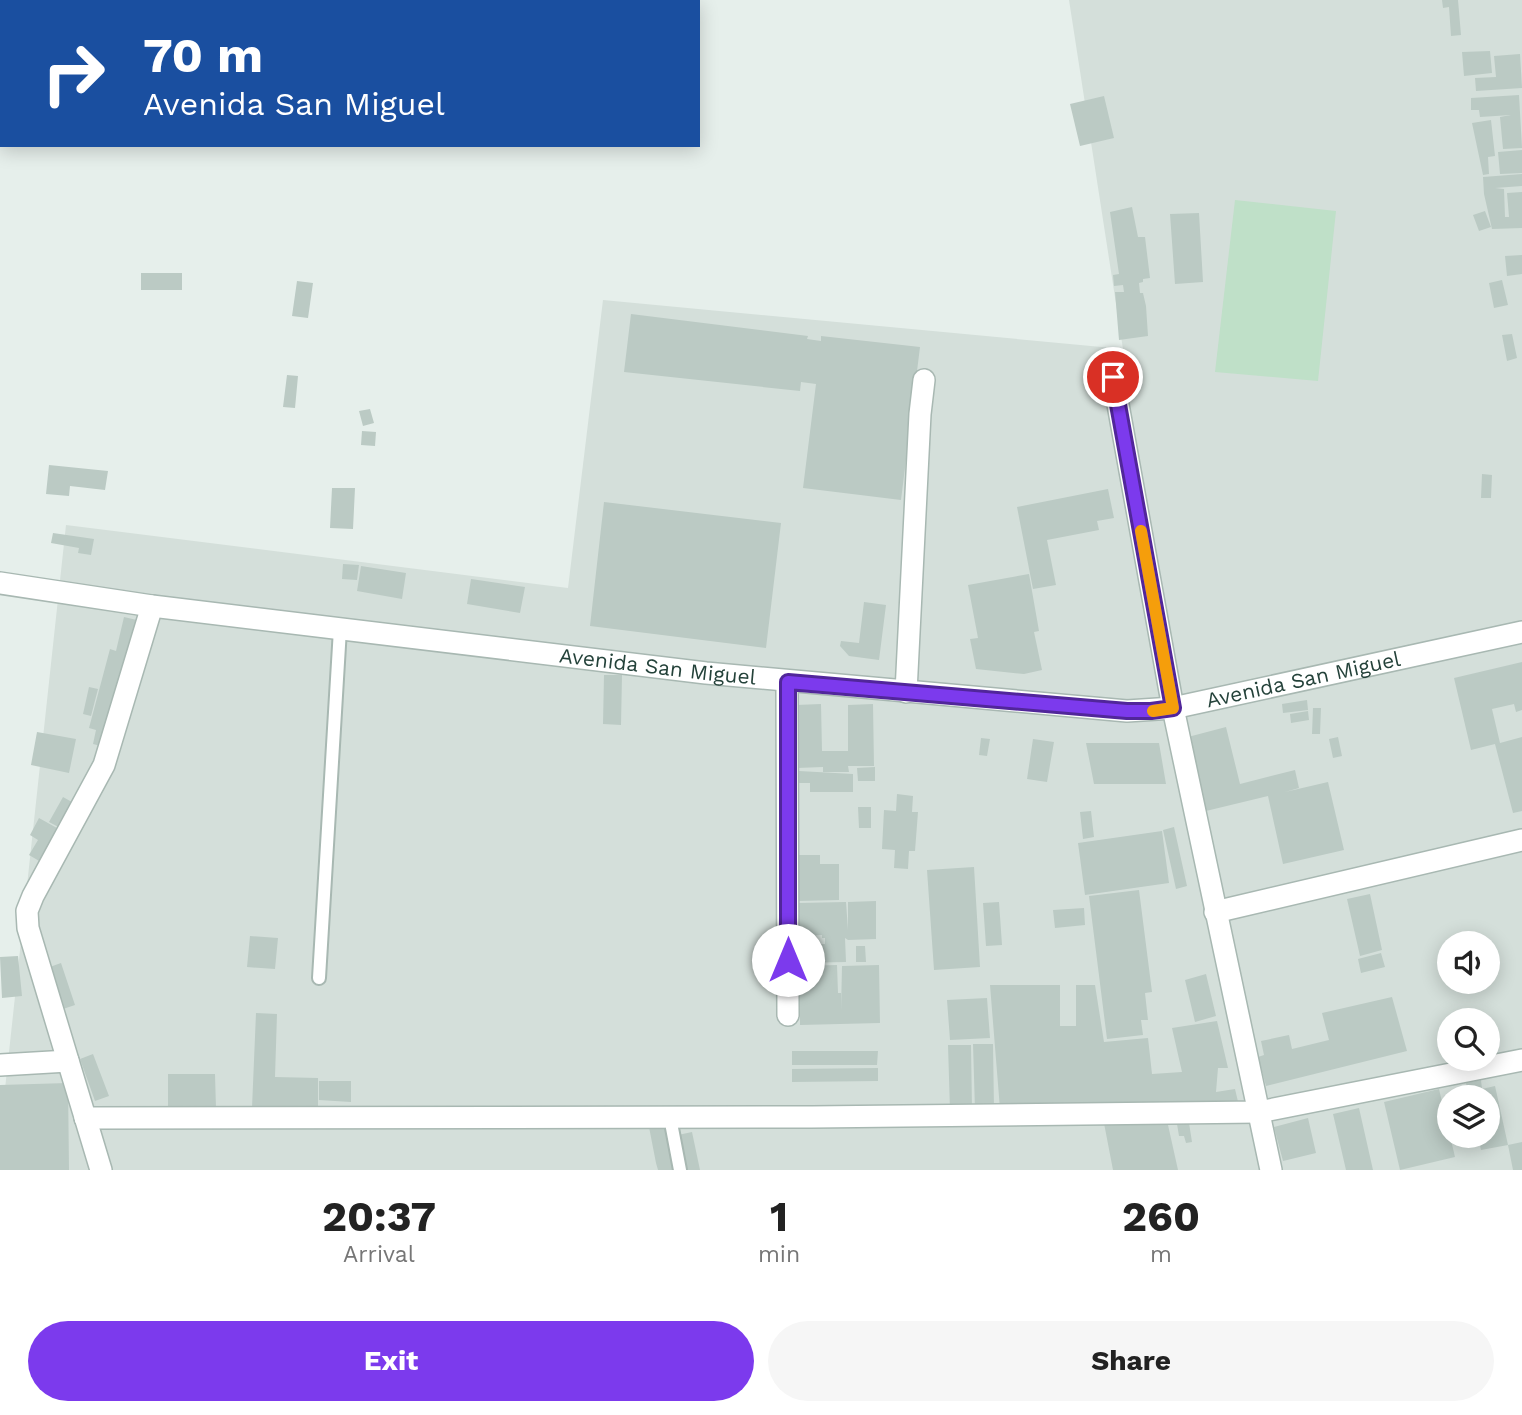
<!DOCTYPE html>
<html lang="en">
<head>
<meta charset="utf-8">
<style>
	:root { --surface:#fff; --page:#f6f6f6; --text:#222; --muted:#767676; --accent:#7c3aed }
	body { margin:0; font-family:"Work Sans",sans-serif; background:var(--page); color:var(--text); height:100vh; display:flex; flex-direction:column; font-size:26px; white-space:nowrap }
	* { box-sizing:border-box; margin:0 }
	p { font-size:23px; color:var(--muted) }
	.icon { flex:none; width:38px; height:38px; fill:none; stroke:currentColor; stroke-width:2; stroke-linecap:round; stroke-linejoin:round }
	.map { position:relative; height:1170px; overflow:hidden }
	.side { display:flex; flex-direction:column; background:var(--surface); flex:1 }
	.side>* { flex:none }
	.guide { position:absolute; left:0px; top:0px; width:700px; height:147px; box-shadow:0 4px 18px #0003; background:#1a4fa0; color:#fff; overflow:hidden }
	.buttons { position:absolute; left:1437px; top:931px; display:grid; gap:14px }
	.buttons a { display:grid; place-items:center; width:63px; height:63px; border-radius:50%; background:var(--surface); box-shadow:0 4px 18px #0003; font-size:35px }
	.pin { position:absolute; display:grid; place-items:center; width:60px; height:60px; color:#fff; margin:-30px; border:4px solid #fff; border-radius:50%; box-shadow:0 2px 7px #0007 }
	.me { position:absolute; width:77px; margin:-38px; rotate:0deg; stroke-linejoin:round; filter:drop-shadow(0 0 5px #0008) }
	.turn { display:flex; align-items:center; gap:24px; height:147px; padding:0 28px; font-size:32px }
	.turn .icon { width:91px; height:91px; stroke-width:2.5 }
	.turn b { display:block; font-size:49px; line-height:60px }
	.eta { display:flex; justify-content:space-evenly; align-items:center; height:119px; text-align:center }
	.eta b { font-size:42px; font-weight:700; line-height:49px }
	.cta { display:flex; gap:14px; margin-top:auto; padding:14px 28px }
	.cta a { flex:1; height:80px; border-radius:42px; background:var(--accent); color:#fff; font-size:28px; font-weight:700; line-height:80px; text-align:center }
	.cta a+a { background:var(--page); color:var(--text) }
	.map>svg:first-child { display:block }
</style>
</head>
<body>
<div class="map">
<svg width="1522" height="1170" viewBox="0 0 1522 1170">
	<rect width="100%" height="100%" fill="#e6efeb"/>
	<path fill="#d4dfda" fill-rule="evenodd" d="M1069,0h453v1170h-1522l5,-81 61,-564 502,63 35,-288 520,49zM1449,943h39v39h-39zM1449,1020h39v39h-39zM1449,1097h39v39h-39z"/>
	<path fill="#bfe0c8" d="M1235,200l101,11 -18,170 -103,-9z"/>
	<path fill="#bbcac4" d="M1442,0h16l3,35 -10,1 -2,-29 -6,1z
		M1490,51l2,22 -28,3 -2,-24z
		M1520,54l2,34 -46,3 -1,-13 21,-1 -2,-21z
		M1519,95l3,53 -19,1 -3,-32 11,-2 -31,2 -1,-7h-8v-12z
		M1104,96l10,42 -34,8 -10,-42z
		M1491,120l4,36 -7,1 1,17 -6,1 -11,-52z
		M1522,150v23l-22,1 -2,-22z
		M1522,174v12l-27,2 9,1 1,28h4l-2,-24 15,-1v36l-30,1 -8,-35 -1,-17z
		M1132,207l6,30h7l5,41 -7,1v3l-4,1 1,10h3l3,13 2,30 -29,4 -4,-48h9l-1,-7 -9,1 -1,-11 6,-1 -9,-62z
		M1485,211l6,16 -12,4 -6,-16z
		M1199,213l4,69 -28,2 -5,-70z
		M1522,255v19l-15,2 -2,-20z
		M141,273h41v17h-41z
		M1502,280l6,25 -14,3 -5,-25z
		M297,281l16,2 -5,35 -16,-2z
		M631,314l177,22 -1,3 14,2v-5l99,11 -19,153 -98,-12 13,-104 -15,-2 -1,9 -176,-19z
		M1512,334l5,24 -10,3 -5,-26z
		M287,375l11,1 -3,32 -12,-1z
		M370,409l4,14 -11,3 -4,-15z
		M362,431l14,1 -1,14 -14,-1z
		M49,465l59,6 -3,19 -35,-4 -1,10 -23,-2z
		M1482,474l10,1 -1,23h-10z
		M332,488h23l-2,41 -23,-1z
		M1108,489l6,29 -17,3 2,9 -52,10 9,45 -23,4 -16,-82z
		M604,502l177,21 -15,125 -176,-22z
		M53,533l41,6 -3,16 -13,-2 1,-5 -28,-5z
		M343,564l16,1 -2,15 -15,-1z
		M361,566l45,7 -4,26 -45,-8z
		M1029,574l10,57 -5,1 8,38 -18,4 -48,-5 -6,-30 8,-1 -10,-53z
		M471,579l54,8 -5,26 -53,-9z
		M864,602l22,3 -7,55 -30,-4 -9,-10 1,-5 18,2z
		M124,617l17,4 -36,126 -12,-3 3,-14 -7,-2 21,-79 6,2z
		M1522,662v48l-6,2 -2,-8 -22,5 8,34 22,-6v74l-9,2 -18,-69 -24,6 -17,-72z
		M604,675h18l-1,50 -18,-1z
		M89,687l9,2 -7,27 -8,-2z
		M1307,700l1,10 -25,3 -1,-9z
		M821,704l1,47h26v-46l25,-1 1,62h-26l1,6h-26v-5l-26,1 -1,-63z
		M1313,708h8l-1,26h-8z
		M1308,711l1,9 -18,3 -1,-9z
		M1226,727l14,57 55,-14 4,18 -14,4 43,-10 16,68 -61,14 -15,-68 -62,15 -18,-74z
		M37,732l39,7 -7,34 -38,-8z
		M1338,737l4,19 -9,2 -4,-19z
		M981,738l9,1 -3,17 -8,-1z
		M1033,739l21,3 -7,40 -20,-3z
		M1086,743h73l7,41h-72z
		M875,767v14h-17l-1,-13z
		M799,771l54,3v18h-43v-9h-11z
		M897,794l16,2 -1,16h6l-3,39h-6l-1,18 -14,-1 1,-18 -13,-1 2,-39 12,1z
		M63,797l16,9 -13,25 -17,-9z
		M858,807h13v21h-12z
		M1091,811l3,26 -11,2 -3,-27z
		M39,818l25,14 -18,33 -17,-10 9,-15 -8,-5z
		M1174,827l13,59 -11,3 -13,-59z
		M1162,831l7,52 -84,12 -7,-52z
		M798,855h22v9h19v36l-42,1z
		M974,867l6,100 -46,3 -7,-100z
		M1139,890l13,102 -7,1 3,27h-7l2,15 -36,4 -18,-143z
		M1370,894l12,56 -22,6 -13,-57z
		M876,901v38l-28,1 -3,-2 1,24 -50,1v-19h29v-6h-3v-3l-23,1 -1,-33 48,-1 2,28v-28z
		M999,902l3,43 -16,1 -3,-43z
		M1084,908l1,17 -30,3 -2,-18z
		M250,936l28,2 -3,31 -28,-2z
		M856,946h9l1,16h-10z
		M1381,953l4,14 -24,6 -3,-14z
		M18,956l4,40 -20,2 -2,-41z
		M61,963l14,42 -15,5 -13,-42z
		M837,965l1,28h3v18l1,-45 37,-1 1,58 -80,2v-59z
		M1206,974l10,42 -21,6 -10,-42z
		M990,985h70v41h16v-41h19l9,57 44,-4 4,36 30,-2 -10,-44 45,-7 11,47h-10l-2,24 19,-3 5,21 -240,-1z
		M1392,997l15,54 -141,35 -8,-29 6,-2 -3,-14 28,-6 3,14 37,-9 -7,-27z
		M987,998l3,40 -40,2 -3,-40z
		M256,1013l21,1 -2,63 43,1v31l-66,-1z
		M973,1044h20l1,66h-19z
		M948,1045h23l1,65h-22z
		M792,1051h86l-1,14h-85z
		M93,1054l16,42 -14,5 -15,-42z
		M878,1068v13l-86,1v-13z
		M168,1074h47l1,35h-48z
		M1481,1080l1,9 13,-3 13,59 -27,5 -3,-14h10v-39h-19l-3,-14z
		M319,1081h32v21l-32,-2z
		M68,1083l1,87h-69v-85z
		M1439,1089l16,68 -55,13 -16,-68z
		M1359,1108l14,62h-27l-13,-56z
		M1166,1116l12,54h-65l-10,-52z
		M1308,1118l8,35 -33,8 -9,-34z
		M666,1123l9,47h-17l-2,-7 -7,-36z
		M1189,1123l3,19 -6,1 -2,-7h-5l-2,-12z
		M692,1132l8,38h-15l-7,-35z
		M1522,1142v28h-9l-5,-25z"/>
	<g fill="none" stroke-linecap="round" stroke-linejoin="round">
		<defs>
			<path id="service" d="M319,978l21,-349
				M672,1128l8,42"/>
			<g id="minor">
				<path d="M1113,377l60,331 98,462"/>
				<path id="s1" d="M0,583l152,23 554,67 421,38 46,-3 349,-76"/>
				<path d="M787,682l1,333"/>
				<path d="M906,692l14,-278 4,-34"/>
				<path d="M1215,912l307,-72"/>
				<path d="M0,1065l68,-4"/>
				<path d="M85,1118l727,-1 447,-5 263,-52"/>
				<path d="M101,1170l-73,-242 -1,-17 6,-15 71,-131 48,-159"/>
			</g>
		</defs>
		<use href="#service" stroke="#a8b8b2" stroke-width="16"/>
		<use href="#minor" stroke="#a8b8b2" stroke-width="24"/>
		<use href="#service" stroke="#fff" stroke-width="12"/>
		<use href="#minor" stroke="#fff" stroke-width="21"/>
	</g>
	<g fill="none" stroke-linecap="round" stroke-linejoin="round">
		<defs>
			<path id="route" d="M788,960v-278l339,29h24l22,-3 -60,-331"/>
		</defs>
		<use href="#route" stroke="#51269a" stroke-width="18"/>
		<use href="#route" stroke="#7c3aed" stroke-width="12"/>
		<path stroke="#f59e0b" stroke-width="12" d="M1141,531l32,177 -20,3"/>
	</g>
	<g text-anchor="middle" stroke-width="5" stroke-linejoin="round" paint-order="stroke">
		<g font-size="21" fill="#24423a" stroke="#f7fbf9">
			<text dy="7" stroke="none"><textPath href="#s1" startOffset="663">Avenida San Miguel</textPath></text>
			<text dy="7" stroke="none"><textPath href="#s1" startOffset="1314">Avenida San Miguel</textPath></text>
		</g>
	</g>
</svg>
<div class="buttons">
<a><svg class="icon" aria-label="sound" viewBox="0 0 24 24"><path d="M4 9h4l5-4v14l-5-4H4zM17 9q2 3 0 6"/></svg></a>
<a><svg class="icon" aria-label="search" viewBox="0 0 24 24"><circle cx="10" cy="10" r="6"/><path d="M15 15l6 6"/></svg></a>
<a><svg class="icon" aria-label="layers" viewBox="0 0 24 24"><path d="M12 4l9 5-9 5-9-5zM3 14l9 5 9-5"/></svg></a>
</div>
<div class="pin" style="left:1113px;top:377px;background:#d93025"><svg class="icon" aria-label="arrive" viewBox="0 0 24 24"><path d="M6 21V4h12l-3 4 3 4H6"/></svg></div>
<svg class="me" style="left:788px;top:960px" viewBox="-20 -20 40 40"><circle r="19" fill="#fff"/><path d="M0-13L10 11 0 6-10 11z" fill="#7c3aed"/></svg>
<div class="guide">
<div class="turn"><svg class="icon" aria-label="right" viewBox="0 0 24 24"><path d="M7 20v-9h11M14 6l5 5-5 5"/></svg><div><b>70 m</b>Avenida San Miguel</div></div>
</div>
</div>
<section class="side">
<div class="eta">
<div><b>20:37</b><p>Arrival</p></div>
<div><b>1</b><p>min</p></div>
<div><b>260</b><p>m</p></div>
</div>
<div class="cta"><a>Exit</a><a>Share</a></div>
</section>
</body>
</html>
